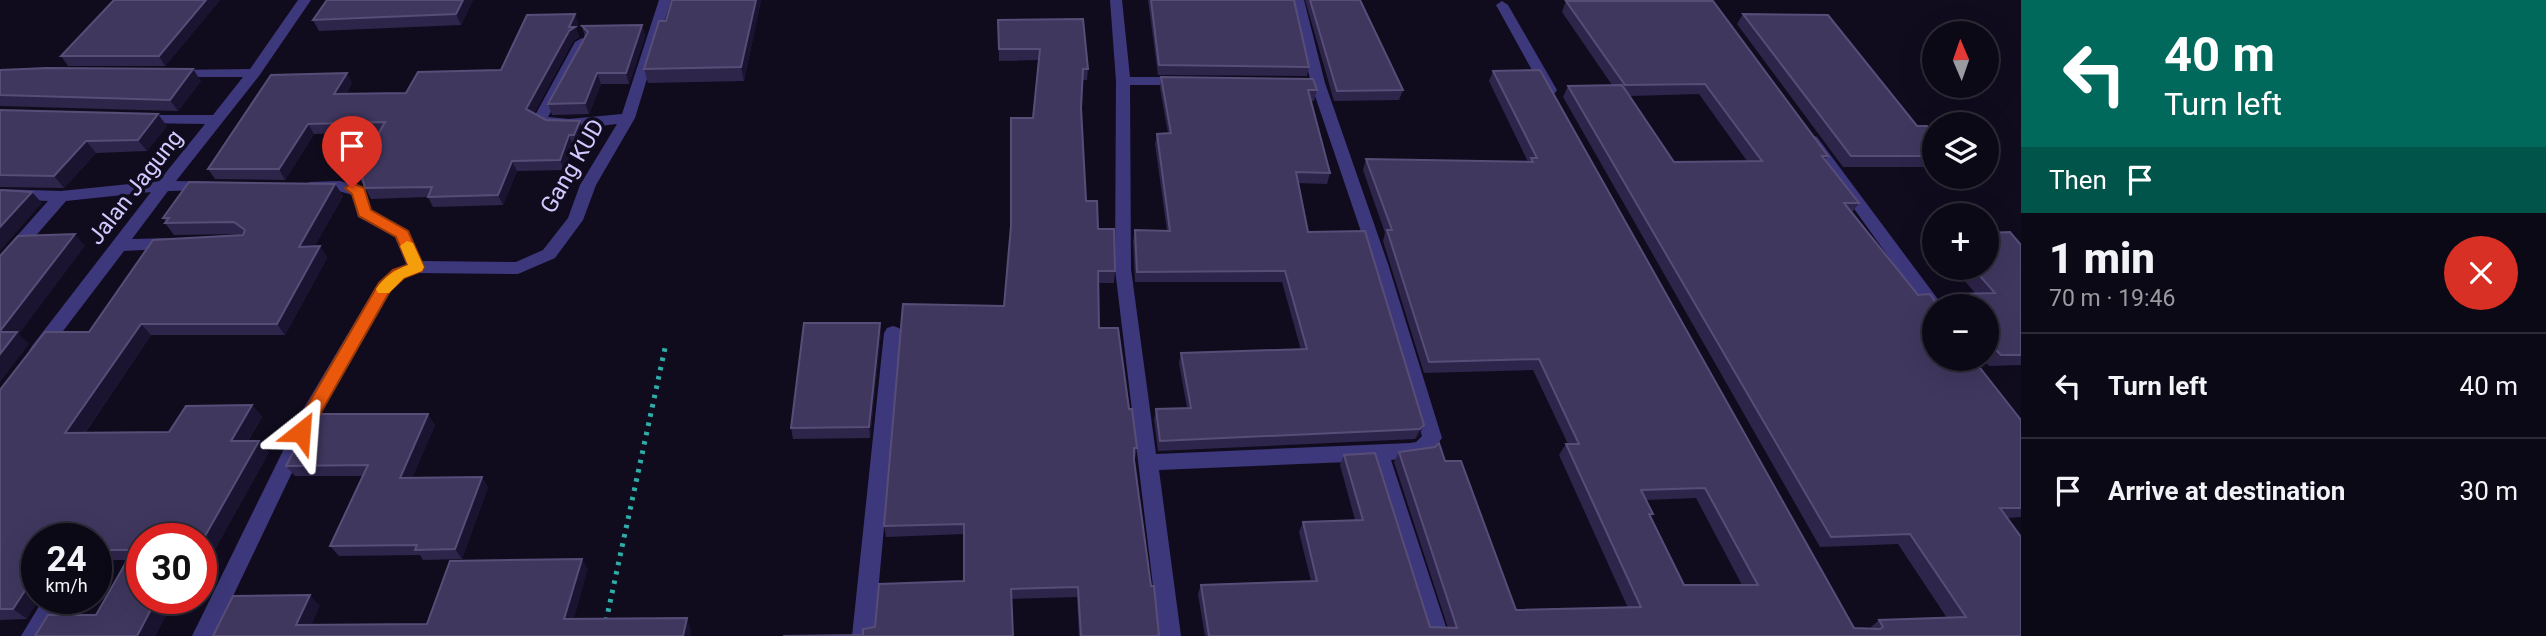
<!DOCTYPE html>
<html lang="en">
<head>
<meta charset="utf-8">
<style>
	:root { --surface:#0c0916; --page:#15121f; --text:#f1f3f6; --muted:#9a9aa1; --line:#2c2a35 }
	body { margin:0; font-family:Roboto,sans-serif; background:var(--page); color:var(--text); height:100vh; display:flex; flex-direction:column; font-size:26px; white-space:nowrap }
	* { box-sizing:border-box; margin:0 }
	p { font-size:23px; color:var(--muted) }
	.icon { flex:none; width:38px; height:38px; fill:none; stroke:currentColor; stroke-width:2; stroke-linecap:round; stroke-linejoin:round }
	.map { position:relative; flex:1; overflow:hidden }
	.details { display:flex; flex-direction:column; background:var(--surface); width:525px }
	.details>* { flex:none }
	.guide { background:#00695c; color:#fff; overflow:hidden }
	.needle { width:46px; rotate:358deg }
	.fabs { position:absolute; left:1922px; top:21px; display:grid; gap:14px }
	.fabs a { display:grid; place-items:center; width:77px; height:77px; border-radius:50%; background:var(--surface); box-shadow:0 7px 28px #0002,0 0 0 2px var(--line); font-size:35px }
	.speed { position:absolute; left:21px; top:523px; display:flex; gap:14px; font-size:35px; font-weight:700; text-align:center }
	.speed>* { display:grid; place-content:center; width:91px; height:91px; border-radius:50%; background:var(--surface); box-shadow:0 7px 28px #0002,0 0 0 2px var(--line); line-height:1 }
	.speed small { font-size:18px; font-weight:400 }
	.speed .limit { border:10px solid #d22; background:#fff; color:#111 }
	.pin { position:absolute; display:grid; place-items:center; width:60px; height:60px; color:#fff; margin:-72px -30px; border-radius:50% 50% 50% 0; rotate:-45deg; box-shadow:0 0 7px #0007 }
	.pin .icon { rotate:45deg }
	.me { position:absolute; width:77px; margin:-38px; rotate:28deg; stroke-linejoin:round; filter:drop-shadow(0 0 5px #0008) }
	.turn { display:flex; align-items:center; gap:24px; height:147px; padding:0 28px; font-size:32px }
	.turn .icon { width:91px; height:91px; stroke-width:2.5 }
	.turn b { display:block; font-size:49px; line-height:60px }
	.then { display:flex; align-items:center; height:66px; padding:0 28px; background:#0003; gap:14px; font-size:26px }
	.round { display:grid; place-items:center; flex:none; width:74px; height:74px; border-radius:37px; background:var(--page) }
	.overview { display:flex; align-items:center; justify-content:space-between; height:119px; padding:0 28px }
	h1 { font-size:42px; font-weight:800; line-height:52px }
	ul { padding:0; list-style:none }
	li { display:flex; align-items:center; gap:21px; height:105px; padding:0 28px; border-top:2px solid var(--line) }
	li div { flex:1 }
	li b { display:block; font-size:26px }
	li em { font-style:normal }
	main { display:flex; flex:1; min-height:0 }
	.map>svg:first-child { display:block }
</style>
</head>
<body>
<main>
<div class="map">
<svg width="2021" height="636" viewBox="0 0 2021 636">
	<rect width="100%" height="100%" fill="#100c1e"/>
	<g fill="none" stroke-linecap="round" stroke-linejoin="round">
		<path stroke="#30aca9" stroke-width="5" stroke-dasharray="3.5 6" stroke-linecap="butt" d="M606,621l59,-273"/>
		<path fill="#3d387b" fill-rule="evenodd" d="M298,0h13l-52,76 -83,105 40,1 2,4 -2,4 -48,1 -36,48 42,-1 8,6 -2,4 -56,3 -80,105h-12l-3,-5 3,-5 119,-154 -85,9 -60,69 -6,2v-17l48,-54 -48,-2v-10l61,2 98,-10 46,-57 -66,-1 -7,-5 2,-3h79l30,-38h-69l-5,-1v-6l81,-1z
			M659,0h12l-36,118 -39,67 -13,35 -28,38 -37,16 -101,-1 -13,5 -14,13 -70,123 -106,222h-22l113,-230 73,-123 14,-13 14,-6 -11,-27 -37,-20 -6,-22 -13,-4 -30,-1 -2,-4 2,-4 31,-1 25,7 6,22 37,20 14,31 94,1 27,-12 25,-32 12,-33 37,-61c-23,2 -66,13 -84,-5l42,-77 7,-4 7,4 -41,75 21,2 53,-5z
			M1110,0h12l8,77h52l7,4 -7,4h-52l1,184 25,185 254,-11 6,-1 6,-6 -50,-172 -60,-177h-21l-7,-4 7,-4h19l-18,-79h12l21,83 63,181 54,174 -13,17 -38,5 58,176h-22l-55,-175 -213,9 22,166h-22l-44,-367 1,-188z
			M1502,1l6,4 49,85 -2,3 -5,1 -7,-4 -47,-85z
			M1812,135l5,2 123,165 2,4h-8v7l-6,-1 -121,-169 -2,-3 2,-3z
			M893,326l6,2 3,5 -28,303h-22l32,-303 3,-5z
			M44,598h24l-23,38h-24z"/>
	</g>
	<path fill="#2e254b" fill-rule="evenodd" d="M114,0h106l-55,66h-97l-7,-10z
		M473,0l-12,25 -142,6 -6,-11z
		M672,0h89l-17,81 -96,2 -4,-14 22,-48z
		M1148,0h146l15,67 -2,9 -149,-1z
		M1305,0h55l43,90 -4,10 -65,1z
		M1566,1l262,155 -3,4 34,43 -7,10 66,82 23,9 6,-6 4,-1 3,-3 21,-1 -21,-25h32l35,-23v120l-32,1 -6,-7h3v-53l-52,53 87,61v97l-14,1 14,118h-816l-7,-42 3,-9 110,-4 -12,-49 4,-10 52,-2 -15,-55 4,-10 86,172 18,1 -54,-166 5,-10 46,9 71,149 112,-2 -69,-153 7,-11h2l-35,-74 -109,3 -41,-132 2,-8 -22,-63 3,-11 162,3 -39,-81 4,-10 361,557 15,1 10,-9 68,-2 -49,-74 -78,3 -257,-450 5,-11 44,-1 -50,-73zM1699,94l48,67 -73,1 -44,-66zM1696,498l46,87h-58l-34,-68 3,-3 -7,-14z
		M575,14l3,10 -2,5 3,8 -6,4 -39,72 12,7 37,11 -5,15h-5l-9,24 -47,1 -14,34 -70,2 -5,-10 -57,2 -7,-14 -8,-11 23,-42 -65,2 -29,46 -70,-1 -7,-10 144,-86 -6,11 60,-1 95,-23z
		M1743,14l174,112 17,7v34h-91l-106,-143z
		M998,20l90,49 -1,11h-5l-1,28 5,93 29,70 -1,12h-16l1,45 30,81 8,39 -2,11h-1l17,127 8,50h-80l-2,-39 -66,2 -148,36 12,-8 89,-46v-47l-78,3 -2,-11 120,-220 29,-188 6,-58 -40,1z
		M642,25l3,11 -16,48h-28l-12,30 -37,1 -4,-11 37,-67 -3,-11z
		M0,70l201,11 -23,30 -178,-5z
		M1161,77l156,13 -3,11h-3l19,72 -3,11 -29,-1 10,49 116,193 -5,10 -4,4 -257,12 -4,-32 2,-10 31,-1 -8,-45 2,-10 120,-3 -19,-68h-147l-2,-41 2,-11 32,1 -12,-87 2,-10 11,-1 -8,-45z
		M0,110l167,16 -20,25 -51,2 -32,35 -64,-1z
		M335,184l8,12 -29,51 6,-1 7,12 -42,77h-134l-66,98 84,-1 83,-27 10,12 -14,24 21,11 -60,108h-8v-21h-59v59h33l-20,38 -59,-21 31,-55h-31v-21h-59l-10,80 -27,1v-230l89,-58 154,-97v-1l-69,1 -9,-12 1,-1 -3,-4z
		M881,333l-11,105 -77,1 -2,-11z
		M435,425l-23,53 76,9 -26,72 -39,1 -3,-5 -81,1 -9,-10 33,-70h-68l-9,-10z"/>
	<path fill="#1b1431" d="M206,0h14l-55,66 -6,-10z
		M463,0h10l-12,25 -5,-11z
		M756,0h5l-17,81 -3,-14z
		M575,14l3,10 -2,5 3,8 -6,4 -43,79 -4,-11 43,-82z
		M642,25l3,11 -16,48 -3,-11z
		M193,69l8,12 -23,30 -8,-11z
		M347,73l5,10 -12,21 -6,-10z
		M597,73l4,11 -12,30 -4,-11z
		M158,114l9,12 -20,25 -9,-11z
		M580,121l3,10 -5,15 -4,-11z
		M308,124l6,10 -29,46 -6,-11z
		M569,135l4,11 -9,24 -4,-10z
		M86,141l10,12 -32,35 -10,-12z
		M512,161l5,10 -14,34 -5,-10z
		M335,184l8,12 -36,63 -8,-12z
		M32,192l10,11 -42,48v-24z
		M75,234l10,12 -66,88 10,10 -29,38v-51z
		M320,246l7,12 -42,77 -8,-11z
		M880,323l1,10 -11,105 -1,-11z
		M141,324l10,11 -74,109 -12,-11z
		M252,405l10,12 -21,35 -10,-11z
		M428,414l7,11 -27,63 -8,-10z
		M1424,425l-5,10 -4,4 5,-10z
		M259,441l10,11 -60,108 -8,-8v-9z
		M482,477l6,10 -26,72 -7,-10z
		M582,559l6,10 -17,60 -7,-10z
		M37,572v26h3l-13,21 -14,-10z
		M310,595l10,11 -13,29 -11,-10z
		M157,598h18l-20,38h-18z
		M687,618l4,11 -1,7h-7z"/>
	<path fill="#40375f" stroke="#574e78" stroke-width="2" fill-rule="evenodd" d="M114,0h92l-47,56h-98z
		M327,0h136l-7,14 -143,6z
		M672,0h84l-15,67 -97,2 15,-48h7z
		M1151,0h143l15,67 -150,-2z
		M1310,0h50l43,90 -66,1z
		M1566,1h147l115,155h-6l37,47h-15l74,92 12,-1 6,9 8,2 3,-7 7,-1v-3l41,-1 -22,-25h13v-35l24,-1 11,13v110h-20l-9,-9h-6v-40h-52v53h39l48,61v88h-21l21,29v99h-812l-8,-51 116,-4 -14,-59 60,-2 -19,-65 31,-2 55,174 27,1 -58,-176 36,-5 4,-4 6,18h16l55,149 125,-3 -75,-163h13l-40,-85 -110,3 -42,-132h5l-26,-71 167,3 -2,-4h6l-44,-87 47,-1 314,558 26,1 3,-2 -4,-7 87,-3 -56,-83 -79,3 -263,-451 54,-1 52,77 88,-1 -57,-77 -80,1zM1705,488l53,97h-74l-35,-71h4l-12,-24z
		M575,14l-6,13h6l-6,4 -43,78 20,11 34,1 -6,14h-5l-9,25 -48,1 -14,34 -70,2 4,-10 -67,1 -3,-11 -6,-3 29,-52 -77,2 -29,45h-71l63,-94 76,-2 -13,21 72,-1 12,-21 83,-2 26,-55z
		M1743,14l85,1 89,111h10l7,7v23h-83z
		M1083,19l5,50h-5l-2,39 5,93h11l1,28h16l1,42h-17l1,57h19l11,81h3l5,39h-3v12l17,126h3l5,50h-78l-3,-49 -67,2 2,47h-230l80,-1v-6l12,-2 4,-43 85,-3v-57l-80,2 19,-222 101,2 7,-80v-108h22l7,-69h-41l-1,-29z
		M642,25l-16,48h-29l-12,30 -37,1 40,-72 -6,-6z
		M47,68l146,1 -23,31 -170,-5v-25z
		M1161,77l152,2 4,11h-9l22,83 -34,-1 12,60 57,-1 59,194 -4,4 -260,12 -4,-32 35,-1 -10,-55 126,-4 -22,-78 -148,1 -2,-42 35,1 -13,-97 14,-1z
		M0,110l158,4 -20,26 -52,1 -32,35 -54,-1z
		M189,182l146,2 -36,63 21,-1 -43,78h-136l-76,109 104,-1 17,-26 66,-1 -21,36h28l-58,102v-4h-59v59h15l-20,38h-102l13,-21h48l37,-65h-37v-11h-59v33l-24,37h-13v-219l45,-58h44l64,-92 90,-5 2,-5 -11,-8 -69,1 4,-5h-6z
		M0,190l32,2 -32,35z
		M75,234l-75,97v-75l18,-20z
		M804,323h76l-11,104 -78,1z
		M0,332h17l-17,22z
		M313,414h115l-28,64 82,-1 -27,72 -40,1 2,-5 -87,1 38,-81 -82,1z
		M582,559l-18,60 123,-1 -4,18h-470l20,-40 77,-1 -14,30 131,-1 23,-63z"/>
	<path fill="#ea580c" stroke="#983908" stroke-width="2" d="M352,183l12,5 7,22 37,21 16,36 -2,4 -18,7 -14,13 -83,146h-12l-3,-5 87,-149 14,-13 15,-5 -12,-28 -37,-21 -7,-22 -7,-6z"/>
	<path fill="#f59e0b" d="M407,241l6,2 11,24 -2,4 -18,7 -15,15h-11l-2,-4c8,-12 18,-19 32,-24l-8,-19z"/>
	<g text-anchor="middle" stroke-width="7" stroke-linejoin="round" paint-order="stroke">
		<g font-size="23" fill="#d2cafe" stroke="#100c1e">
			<text transform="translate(572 166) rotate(-60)" y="8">Gang KUD</text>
			<text transform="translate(135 187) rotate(-52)" y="8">Jalan Jagung</text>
		</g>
	</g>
</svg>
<div class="fabs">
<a><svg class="needle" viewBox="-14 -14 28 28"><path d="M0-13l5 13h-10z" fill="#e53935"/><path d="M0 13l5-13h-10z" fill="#9a9aa1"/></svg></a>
<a><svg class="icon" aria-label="layers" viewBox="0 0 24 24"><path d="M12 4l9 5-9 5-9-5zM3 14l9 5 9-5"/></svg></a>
<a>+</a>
<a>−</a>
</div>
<div class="speed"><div>24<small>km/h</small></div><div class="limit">30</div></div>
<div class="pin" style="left:352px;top:188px;background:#d93025"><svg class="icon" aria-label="arrive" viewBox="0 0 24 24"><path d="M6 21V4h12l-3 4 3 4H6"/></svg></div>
<svg class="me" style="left:301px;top:432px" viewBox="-20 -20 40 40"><path d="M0-17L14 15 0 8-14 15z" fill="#ea580c" stroke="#fff" stroke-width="4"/></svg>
</div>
<section class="details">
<div class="guide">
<div class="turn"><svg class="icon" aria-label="left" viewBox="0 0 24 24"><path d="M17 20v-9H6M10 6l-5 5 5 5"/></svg><div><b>40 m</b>Turn left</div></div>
<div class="then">Then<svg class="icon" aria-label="arrive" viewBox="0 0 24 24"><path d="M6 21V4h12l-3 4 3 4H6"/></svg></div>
</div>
<div class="overview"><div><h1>1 min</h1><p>70 m · 19:46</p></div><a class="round" style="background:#d93025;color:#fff"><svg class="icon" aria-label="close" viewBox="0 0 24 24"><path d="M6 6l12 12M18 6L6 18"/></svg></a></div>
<ul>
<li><svg class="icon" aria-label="left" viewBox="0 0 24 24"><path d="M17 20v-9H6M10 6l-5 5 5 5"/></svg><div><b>Turn left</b></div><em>40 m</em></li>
<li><svg class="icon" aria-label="arrive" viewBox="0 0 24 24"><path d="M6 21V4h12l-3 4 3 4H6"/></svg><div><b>Arrive at destination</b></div><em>30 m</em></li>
</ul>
</section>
</main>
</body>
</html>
